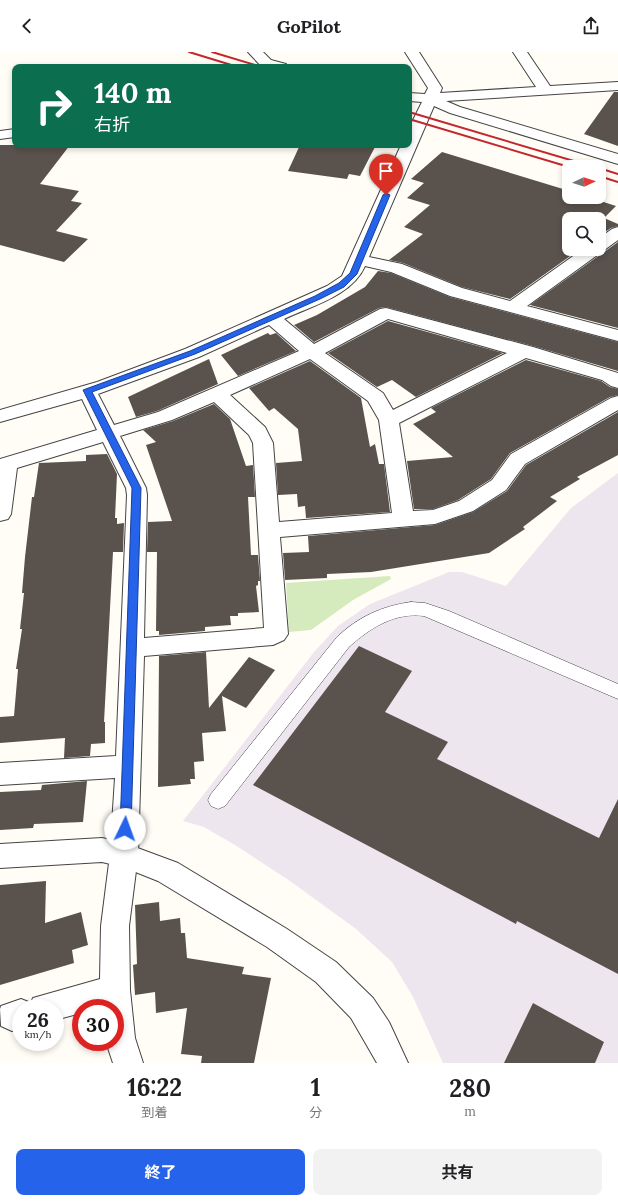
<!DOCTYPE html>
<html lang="ja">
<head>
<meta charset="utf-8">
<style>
	:root { --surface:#fff; --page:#f2f2f2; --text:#202124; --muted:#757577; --accent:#2563eb }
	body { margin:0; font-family:Lora,"Noto Sans JP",serif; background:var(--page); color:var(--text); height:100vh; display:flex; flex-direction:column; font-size:15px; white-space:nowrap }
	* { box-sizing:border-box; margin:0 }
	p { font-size:13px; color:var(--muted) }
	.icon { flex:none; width:22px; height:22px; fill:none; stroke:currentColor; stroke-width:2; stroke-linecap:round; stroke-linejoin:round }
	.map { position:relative; height:1011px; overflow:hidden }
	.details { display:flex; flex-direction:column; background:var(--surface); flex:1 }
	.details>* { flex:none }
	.hud { position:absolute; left:12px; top:12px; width:400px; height:84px; border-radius:8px; box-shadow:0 2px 6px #0003; background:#0b6e4f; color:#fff; overflow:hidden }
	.needle { width:26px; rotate:86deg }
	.tools { position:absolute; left:562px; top:108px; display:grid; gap:8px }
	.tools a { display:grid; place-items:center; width:44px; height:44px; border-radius:8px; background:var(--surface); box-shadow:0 2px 6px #0003; font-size:20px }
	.speed { position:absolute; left:12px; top:947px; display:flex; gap:8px; font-size:20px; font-weight:700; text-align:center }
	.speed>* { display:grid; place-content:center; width:52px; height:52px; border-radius:50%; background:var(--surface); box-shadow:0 2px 6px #0003; line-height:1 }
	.speed small { font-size:10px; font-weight:400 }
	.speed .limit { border:6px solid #d22; background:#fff; color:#111 }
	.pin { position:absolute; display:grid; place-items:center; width:34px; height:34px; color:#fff; margin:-41px -17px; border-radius:50% 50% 50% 0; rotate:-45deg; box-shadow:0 0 4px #0007 }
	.pin .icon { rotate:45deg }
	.me { position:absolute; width:44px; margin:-22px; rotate:3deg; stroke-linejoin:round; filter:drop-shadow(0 0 3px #0008) }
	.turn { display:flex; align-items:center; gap:14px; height:84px; padding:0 16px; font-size:18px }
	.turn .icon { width:52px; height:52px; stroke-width:2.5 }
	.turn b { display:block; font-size:28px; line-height:34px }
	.eta { display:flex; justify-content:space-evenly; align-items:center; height:68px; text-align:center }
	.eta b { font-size:24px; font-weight:700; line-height:28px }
	.action { display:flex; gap:8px; margin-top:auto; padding:8px 16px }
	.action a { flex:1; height:46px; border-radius:8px; background:var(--accent); color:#fff; font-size:16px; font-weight:700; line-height:46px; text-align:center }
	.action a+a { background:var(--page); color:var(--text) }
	header { display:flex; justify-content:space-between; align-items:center; height:52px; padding:0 16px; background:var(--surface); font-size:18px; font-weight:700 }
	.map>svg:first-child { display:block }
</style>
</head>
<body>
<header><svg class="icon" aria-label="back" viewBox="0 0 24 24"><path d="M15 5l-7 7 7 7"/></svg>GoPilot<svg class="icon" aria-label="share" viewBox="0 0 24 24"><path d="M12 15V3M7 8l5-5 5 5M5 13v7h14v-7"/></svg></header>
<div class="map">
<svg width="618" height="1011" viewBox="0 0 618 1011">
	<rect width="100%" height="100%" fill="#fffdf5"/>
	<path fill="#eee6ef" d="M618,421v590h-175l-30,-66 -21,-35 -36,-33 -66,-48 -55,-36 -31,-18 -21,-6 131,-169 24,-26 32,-22 79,-32h13l44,14 65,-78z"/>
	<path fill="#d5ebbd" d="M390,524l1,3 -38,21 -42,30 -22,2 -3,-49z"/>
	<path fill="#5a524d" d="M614,40h4v54l-34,-12z
		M0,93h70l-30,39 39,7 -8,10 11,2 -26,28 32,8 -24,23 -64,-17z
		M300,93h76l-16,31 -11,-2 -2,5 -59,-8z
		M442,100l121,37 6,2v6h19l28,9 -12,12 14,6v2l-7,2 -12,8v-17h-30v30h11l-70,50 -48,-12 -59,-24 -14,-3 34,-26 -19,-7 26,-22 -23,-7 17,-15 -13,-4z
		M618,190v86l-88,-23z
		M378,219l13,2 59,24 168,45v29l-85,-25 -147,-39 -7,1 -65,34 -20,-17 23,-10 48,-28z
		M388,269l115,32 -87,44 -24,-17 -15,7 -49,-34z
		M268,281l2,2 6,-2 20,18 -58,25 -17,-21z
		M209,307l9,25 -61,27 -21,6 -8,-20z
		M526,308l75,21 9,6 8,2v6l-8,2 -100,56 -19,26 -33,21 -25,9h-19l-7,-48 46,-4 -40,-33 23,-12 -5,-4z
		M310,309l51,37 9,49 5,-3 4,20h5l6,48 -84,6 -1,-12 -7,1 -1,-13 -19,1 -2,-32 26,-2 -4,-32 -24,-21 -5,3 -20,-23z
		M214,352l16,15 16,47 7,-1 2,32h-7l3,58h7l2,26h-2v4l-2,1 3,26 -21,1v3h-8l1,9 -26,2v4l-46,4v-4h-3l1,-79h-10l1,-30 24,-1 -26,-76 10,-3 -13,-12 30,-9z
		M618,360v43l-41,22 3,2 -30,18 7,4 -34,26 2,2 -36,24 -118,19 -44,2v4l-42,2 -2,-27 26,-1 -1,-16 127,-11 38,-13 34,-21 19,-26z
		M107,402l10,20 -2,44h2v6l7,-1 -1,29h-10l-9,170h1v21l-14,1 -1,12 -26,2 1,-20 -65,5v-26l14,-1 4,-47h-2l6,-40h-2l4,-36h-2l3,-36 7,-60h2l5,-34 47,-2v-6z
		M359,594l53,25 -27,41 63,30 -11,17 162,79 19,-39v175l-101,-53 -1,3 -263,-139z
		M206,600l3,56 40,-51 26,13 -29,38 -24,-12 4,35 -24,2 2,28 -10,1 1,17h-5l1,5 -33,3 1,-131z
		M87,729l-4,41 -49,2 -1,4 -33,2v-38l41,-2 1,-5z
		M46,829l-1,42 36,-11 7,33 -16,5 2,13 -74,22v-100z
		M159,850l1,19 20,-3 1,15h4l2,25 57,9 -2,7 29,4 -17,85h-53l1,-7 -21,-2 6,-46 -31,5 -1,-21 -20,3 -2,-30 4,-1 -2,-59z
		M533,951l71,39 -9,21h-91z"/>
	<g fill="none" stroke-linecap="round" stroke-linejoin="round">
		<defs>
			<path id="service" d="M411,550l14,1 24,8 169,73v15l-194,-83c-29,-4 -54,12 -75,31l-124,159 -7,3 -7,-3 -3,-6 3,-6 126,-157c21,-20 45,-31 74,-35z"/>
			<path id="minor" d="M248,0h15l8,8 15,4 2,3 -27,-1z
				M405,0h14l23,36 -2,5 96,-6 -23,-35h14l23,34 68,-4v8l-172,11 14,6 158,47v10l-168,-51 -16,-7 -65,151 33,7 60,24 48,13 73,-52h16v-11l13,-9 6,-2v13l-91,66 91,24v11l-168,-45 -59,-24 -26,-6c-13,30 -54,40 -81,53l30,25 66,-35 6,-1 147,39 85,26v15l-7,-2 -9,-6 -76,-22 -127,65 14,88 20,-1 26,-9 33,-21 19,-26 100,-56 7,-2v14l-93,54 -19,26 -33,21 -38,13 -155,13 8,97 -4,6 -11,5 -129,11 -6,199 -9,71 1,64 5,48 8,25h-30l-7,-21h9v-34h-34v5l-26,7v-12h-34v21l-9,2 -11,-5 -1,-17 1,-3 20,-7 10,4 2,-5 67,-19 1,-53 9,-71 5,-77 -115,7v-22l116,-7 11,-261 -1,-7 -23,-46 -86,26 -6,46 -3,5 -8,2v-62l97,-29 -15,-31 -82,23v-12l97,-28 88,-33 142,-63 15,-10 59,-131h8v-17l13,-26 -13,-1v-8l16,1 3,-6zM388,267l119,34 -114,57 -10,-17 -58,-40zM269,273l30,26 -141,61 -44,13 -16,-31 101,-37zM310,307l58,42 11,19 13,93 -113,9 -6,-79 -8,-16 -35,-32zM214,350l35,33 4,8 11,185 -120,10 3,-143 -1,-7 -26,-52 52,-16z
				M15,77v8l-15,2v-8z"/>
			<path id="tertiary" d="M102,786l22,5 54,20 109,66 49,33 37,36 16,24 19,41h-31l-26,-45 -35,-36 -49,-35 -109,-66 -35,-14 -21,-5 -102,6v-24z"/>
		</defs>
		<use href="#service" stroke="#444" stroke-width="1"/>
		<use href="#minor" stroke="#444" stroke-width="2"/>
		<use href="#tertiary" stroke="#444" stroke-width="2"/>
		<use href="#service" fill="#fff" fill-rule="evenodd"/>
		<use href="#minor" fill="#fff" fill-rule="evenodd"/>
		<use href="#tertiary" fill="#fff" fill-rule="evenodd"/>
		<path stroke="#c4262e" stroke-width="2" d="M189,0l49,15
			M212,0l50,15
			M409,60l185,55
			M409,67l160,48
			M599,116l19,6
			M599,124l19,6"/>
	</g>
	<path fill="#2563eb" stroke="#184099" d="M386,141l4,2 -33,79 -13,13 -24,12 -125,55 -103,38 49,96 -10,341 -2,4 -4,1 -4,-1 -1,-4 12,-341 -49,-98 107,-39 125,-55 24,-13 11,-10 33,-78z"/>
</svg>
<div class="tools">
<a><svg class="needle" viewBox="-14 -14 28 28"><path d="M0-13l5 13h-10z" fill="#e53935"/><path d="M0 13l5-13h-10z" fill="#757577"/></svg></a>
<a><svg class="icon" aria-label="search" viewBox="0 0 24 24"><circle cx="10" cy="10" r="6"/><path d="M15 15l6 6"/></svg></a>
</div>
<div class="speed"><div>26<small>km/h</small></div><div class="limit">30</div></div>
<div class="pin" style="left:386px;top:143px;background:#d93025"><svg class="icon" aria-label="arrive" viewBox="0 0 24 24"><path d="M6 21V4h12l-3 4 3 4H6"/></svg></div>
<svg class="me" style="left:125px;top:777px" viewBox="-20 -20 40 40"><circle r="19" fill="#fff"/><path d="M0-13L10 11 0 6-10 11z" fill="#2563eb"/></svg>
<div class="hud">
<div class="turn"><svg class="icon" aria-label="right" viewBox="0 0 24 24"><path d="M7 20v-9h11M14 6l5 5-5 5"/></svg><div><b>140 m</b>右折</div></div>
</div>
</div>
<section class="details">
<div class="eta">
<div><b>16:22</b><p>到着</p></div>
<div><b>1</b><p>分</p></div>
<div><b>280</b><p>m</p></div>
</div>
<div class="action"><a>終了</a><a>共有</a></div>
</section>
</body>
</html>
